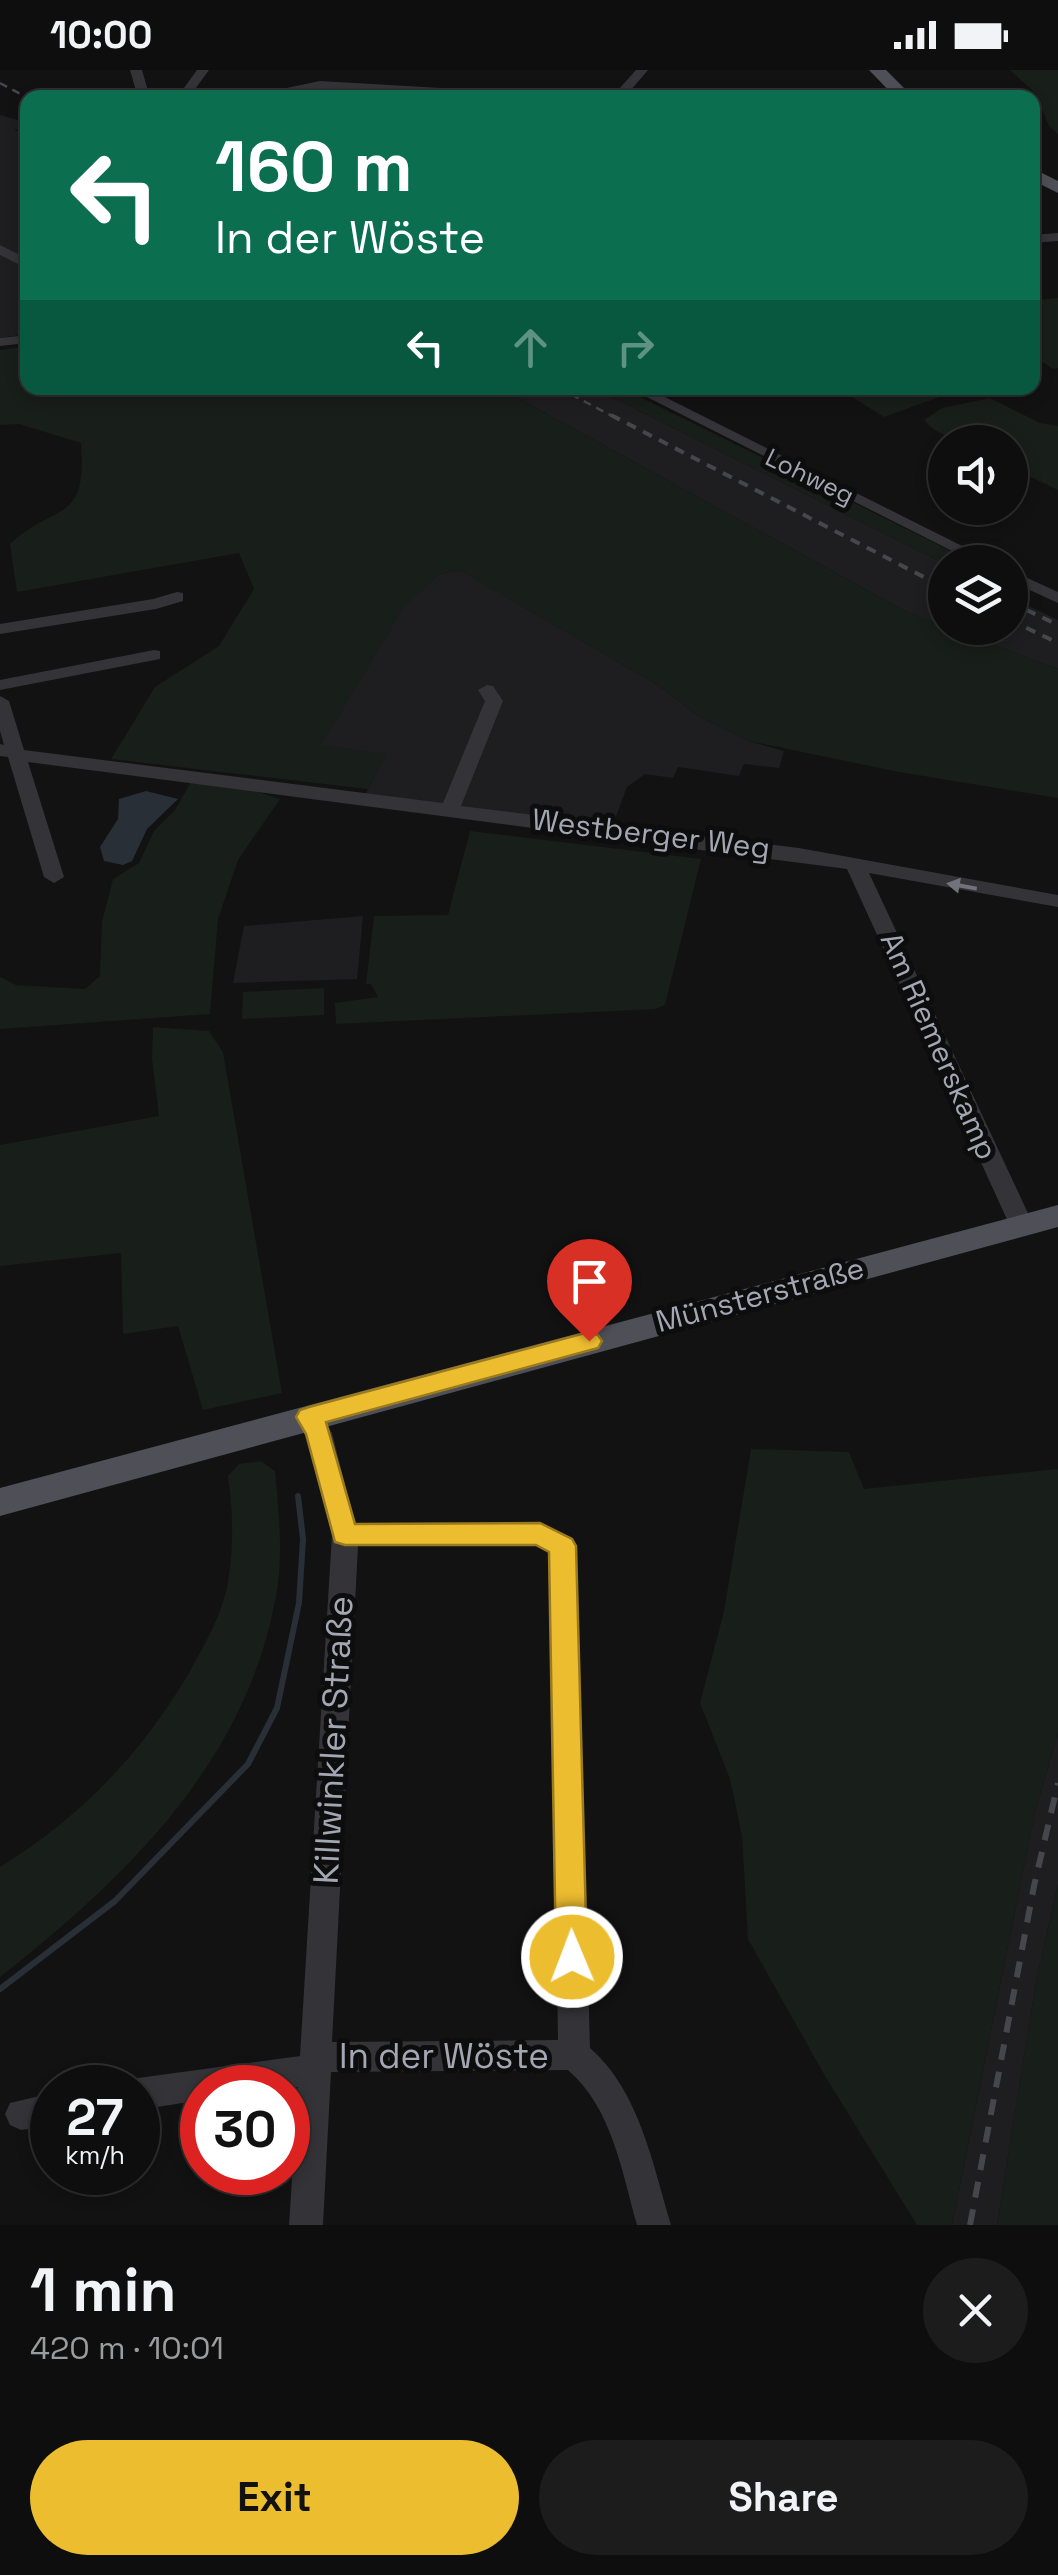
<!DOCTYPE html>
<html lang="en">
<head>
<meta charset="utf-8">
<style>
	:root { --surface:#0e0e0e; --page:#1c1c1c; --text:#f1f3f6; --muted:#9b9c9e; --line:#2e2e2e; --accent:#edbd30 }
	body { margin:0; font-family:"Space Grotesk",sans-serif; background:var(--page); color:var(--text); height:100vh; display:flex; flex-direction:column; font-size:38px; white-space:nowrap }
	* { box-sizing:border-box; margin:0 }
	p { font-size:32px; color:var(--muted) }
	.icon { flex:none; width:55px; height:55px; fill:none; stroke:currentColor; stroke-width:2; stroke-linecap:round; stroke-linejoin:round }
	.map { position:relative; height:2155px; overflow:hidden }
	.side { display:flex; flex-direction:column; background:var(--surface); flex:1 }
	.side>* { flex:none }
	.top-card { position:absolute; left:20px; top:20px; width:1020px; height:305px; border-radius:20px; box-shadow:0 5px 15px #0003,0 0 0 2px var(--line); background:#0b6e4f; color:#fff; overflow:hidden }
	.buttons { position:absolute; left:928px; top:355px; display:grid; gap:20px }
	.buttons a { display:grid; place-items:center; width:100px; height:100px; border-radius:50%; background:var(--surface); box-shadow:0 5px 15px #0003,0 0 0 2px var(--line); font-size:50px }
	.speed { position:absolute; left:30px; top:1995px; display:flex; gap:20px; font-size:50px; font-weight:700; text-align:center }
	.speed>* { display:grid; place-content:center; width:130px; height:130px; border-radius:50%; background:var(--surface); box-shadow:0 5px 15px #0003,0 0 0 2px var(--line); line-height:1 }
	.speed small { font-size:25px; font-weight:400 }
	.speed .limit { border:15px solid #d22; background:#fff; color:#111 }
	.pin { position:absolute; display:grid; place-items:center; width:85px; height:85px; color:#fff; margin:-102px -42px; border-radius:50% 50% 50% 0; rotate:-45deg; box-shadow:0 0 10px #0007 }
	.pin .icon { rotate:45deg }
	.me { position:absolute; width:110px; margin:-55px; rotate:359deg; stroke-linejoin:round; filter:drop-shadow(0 0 8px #0008) }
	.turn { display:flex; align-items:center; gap:35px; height:210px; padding:0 30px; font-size:45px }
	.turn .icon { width:130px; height:130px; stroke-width:2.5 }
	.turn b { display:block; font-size:70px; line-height:85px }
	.lanes { display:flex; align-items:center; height:95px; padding:0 30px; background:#0003; justify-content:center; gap:50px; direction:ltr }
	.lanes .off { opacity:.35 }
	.round { display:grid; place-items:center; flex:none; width:105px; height:105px; border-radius:52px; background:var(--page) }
	.headline { display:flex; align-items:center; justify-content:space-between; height:170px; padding:0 30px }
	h1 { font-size:60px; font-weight:700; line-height:75px }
	.action { display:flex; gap:20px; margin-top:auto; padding:20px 30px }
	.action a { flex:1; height:115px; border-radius:60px; background:var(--accent); color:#111; font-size:40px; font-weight:700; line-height:115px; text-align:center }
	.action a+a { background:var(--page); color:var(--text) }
	.status { display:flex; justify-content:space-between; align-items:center; height:70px; padding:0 50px; background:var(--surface); direction:ltr }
	.status svg { height:28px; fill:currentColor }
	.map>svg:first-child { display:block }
</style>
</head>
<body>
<div class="status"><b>10:00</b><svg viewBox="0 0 49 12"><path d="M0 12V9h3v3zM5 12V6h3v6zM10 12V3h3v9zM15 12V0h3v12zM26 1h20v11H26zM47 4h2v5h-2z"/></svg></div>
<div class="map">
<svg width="1058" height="2155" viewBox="0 0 1058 2155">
	<rect width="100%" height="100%" fill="#121213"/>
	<path fill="#1e1e20" d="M0,45l28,8 -1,8 -13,-2 13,8v197l-27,4z
		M500,318h94l351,176v63l-42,-17z
		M460,500l198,115 40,31 51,25 35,10 -5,17 -35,-4 -5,12 -61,-9 -5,11 -28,-4 -18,13 -18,48 -248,-32 25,-49 -66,-8 84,-140 35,-32z
		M1010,527l48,23v49l-110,-41h62z
		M363,846l-6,63 -124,4 11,-57z
		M1058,1663v151l-22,98 -39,243h-45l83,-413z"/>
	<path fill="#181e19" d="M1010,0h48v64l-9,-8 -14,-33z
		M321,17l162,10 -231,1z
		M1058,228v70l-5,1 -20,-13v-56z
		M27,276l1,42h472l403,222 155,59v129l-159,-26 -150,-31 -51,-25 -40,-31 -199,-115 -20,4 -35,33 -83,138 66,9 -19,35 -257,-30 44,-72 64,-41 35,-57 -15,-36 -222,39 -7,-48c46,-43 77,-18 71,-101l-62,-19 -19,1v-75z
		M594,318h28l351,174 -28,2z
		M838,318h119l2,2 -75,27z
		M990,328l50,25 18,3v64l-48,-23v-25c-30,0 -65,3 -86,-22l18,-12z
		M191,712l54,6 35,11 -42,61 -20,59 -8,95 -210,15v-52l16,8 69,4 15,-13 2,-54 11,-43 26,-16 15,-32 21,-21z
		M470,761l231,28 -36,146 -10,4 -319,15 -1,-21 43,-6 -7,-13h-5l8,-68 74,-1z
		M324,918v27l-82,4 1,-27z
		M153,957l56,4 14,21 59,341 -79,17 -25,-84 -55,8 -2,-81 -121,13v-121l159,-29 -7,-57z
		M751,1379l98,3 15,37 194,-20v264l-23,79 -83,413h-35l-92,-149 -77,-137 -6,-103 -12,-57 -30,-76 24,-92z
		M261,1391l14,10c4,43 9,88 0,131 -32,163 -149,276 -275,375v-110c81,-50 141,-113 189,-194 15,-27 34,-60 39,-91 6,-36 5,-70 0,-106l11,-12z
		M1058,1814v341h-61l39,-243z"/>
	<path fill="#282f36" d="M146,721l32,8 -31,30 -15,32 -9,4 -19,-4 -4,-14 18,-28 1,-20z"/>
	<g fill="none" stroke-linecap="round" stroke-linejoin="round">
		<path stroke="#282f36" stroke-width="6" d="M0,1919l115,-88 133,-137 29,-56 22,-105 4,-64 -5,-43"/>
		<path fill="#333338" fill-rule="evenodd" d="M130,0h12l8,28h-12z
			M197,0h12l-16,22 3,6h-12l-3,-6z
			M636,0h12l-24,28h-13z
			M320,11l224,13 6,4c-76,0 -151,-10 -226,-9 -29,0 -57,9 -86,9z
			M1058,163v8l-26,2v-8z
			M0,175l28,14v10l-28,-14z
			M28,265v8l-28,3v-8z
			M629,318h18l347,174h-20z
			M1010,500l48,22v11l-48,-22z
			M177,522l6,1v8l-27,8 -156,25v-10l153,-25z
			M154,580l6,1v8l-160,31v-10z
			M487,615l6,1 10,15 -42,105 338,42 259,47v12l-189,-34 165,353 -4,6h-16l-4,-6 -163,-357 -819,-107 36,115 -10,6 -10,-6 -36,-120 -8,-1v-12l4,1 -4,-14v-35l9,5 15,49 419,53 42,-102 -7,-11z
			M309,1337l9,3 14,23 23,91 185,-1 32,15 4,8 14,502c49,42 63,117 81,177h-34c-15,-53 -25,-117 -69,-155l-237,2 -8,153h-34l9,-138 -96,1v12l-64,10v-22h-13l13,-10 162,-22 32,-521 -25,-100 -11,-18 4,-7zM537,1475l13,7 8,488 -226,2 26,-496z
			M52,2023v32l-31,5 -11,-5 -5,-11 5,-11z"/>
		<path fill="#4f5057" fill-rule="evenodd" d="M869,0h17l28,28h-18z
			M1032,98l26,13v12l-26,-13z
			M1058,1135v22l-1058,289v-28z"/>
		<path stroke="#46474d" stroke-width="2.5" stroke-dasharray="8 6" stroke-linecap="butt" d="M0,13l28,15
			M559,318l57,30"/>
		<path stroke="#46474d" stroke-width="4" stroke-dasharray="10 8" stroke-linecap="butt" d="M611,345l334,173
			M1010,532l48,23
			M1010,550l48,23"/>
		<path stroke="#46474d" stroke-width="6" stroke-dasharray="16 12" stroke-linecap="butt" d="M970,2155l64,-339 24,-103"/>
	</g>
	<defs><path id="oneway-solid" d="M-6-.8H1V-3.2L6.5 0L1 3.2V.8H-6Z" transform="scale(2.5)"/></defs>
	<use fill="#71737c" href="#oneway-solid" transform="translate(962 816) rotate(-170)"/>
	<path fill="#edbd30" stroke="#9a7b1f" stroke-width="2.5" d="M589,1262l9,3 4,6 -4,7 -272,74 29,102 185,-1 32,16 4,7 11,411 -5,10 -10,4 -11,-4 -5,-10 -7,-405 -13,-7h-191l-10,-3 -29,-108 -10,-17 4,-7 9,-3z"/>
	<g text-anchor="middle" stroke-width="10" stroke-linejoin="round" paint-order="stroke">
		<g font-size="25" fill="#a3a7b3" stroke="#0d0d0e">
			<text transform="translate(810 406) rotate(26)" y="9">Lohweg</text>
		</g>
		<g font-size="30" fill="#a3a7b3" stroke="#0d0d0e">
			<text transform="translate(651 764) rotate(7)" y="10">Westberger Weg</text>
			<text transform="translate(939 976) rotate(66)" y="10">Am Riemerskamp</text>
			<text transform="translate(760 1225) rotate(-15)" y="10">Münsterstraße</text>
		</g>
		<g font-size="35" fill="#a3a7b3" stroke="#0d0d0e">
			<text transform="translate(333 1670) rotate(-87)" y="12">Killwinkler Straße</text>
			<text x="444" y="1998">In der Wöste</text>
		</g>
	</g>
</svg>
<div class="buttons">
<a><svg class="icon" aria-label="sound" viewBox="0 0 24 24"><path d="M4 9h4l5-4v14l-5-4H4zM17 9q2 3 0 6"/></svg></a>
<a><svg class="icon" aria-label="layers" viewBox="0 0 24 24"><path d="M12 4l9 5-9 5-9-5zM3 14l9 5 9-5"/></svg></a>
</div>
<div class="speed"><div>27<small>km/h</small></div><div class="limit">30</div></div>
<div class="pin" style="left:589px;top:1271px;background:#d93025"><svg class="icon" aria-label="arrive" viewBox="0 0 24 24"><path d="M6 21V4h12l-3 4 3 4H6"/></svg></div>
<svg class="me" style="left:572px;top:1887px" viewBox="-20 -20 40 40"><circle r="17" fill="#edbd30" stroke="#fff" stroke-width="3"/><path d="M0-11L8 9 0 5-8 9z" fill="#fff"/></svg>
<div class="top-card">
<div class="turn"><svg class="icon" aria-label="left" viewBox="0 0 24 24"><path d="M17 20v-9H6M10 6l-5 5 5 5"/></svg><div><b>160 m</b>In der Wöste</div></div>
<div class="lanes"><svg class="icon" aria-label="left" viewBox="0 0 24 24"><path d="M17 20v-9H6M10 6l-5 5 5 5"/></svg><svg class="icon off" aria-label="ahead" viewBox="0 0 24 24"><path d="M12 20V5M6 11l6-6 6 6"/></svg><svg class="icon off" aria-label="right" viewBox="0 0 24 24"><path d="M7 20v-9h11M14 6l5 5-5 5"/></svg></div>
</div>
</div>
<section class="side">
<div class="headline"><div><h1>1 min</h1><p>420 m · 10:01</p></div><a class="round"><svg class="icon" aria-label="close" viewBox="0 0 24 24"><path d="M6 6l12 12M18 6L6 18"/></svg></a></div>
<div class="action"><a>Exit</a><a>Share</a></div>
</section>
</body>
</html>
